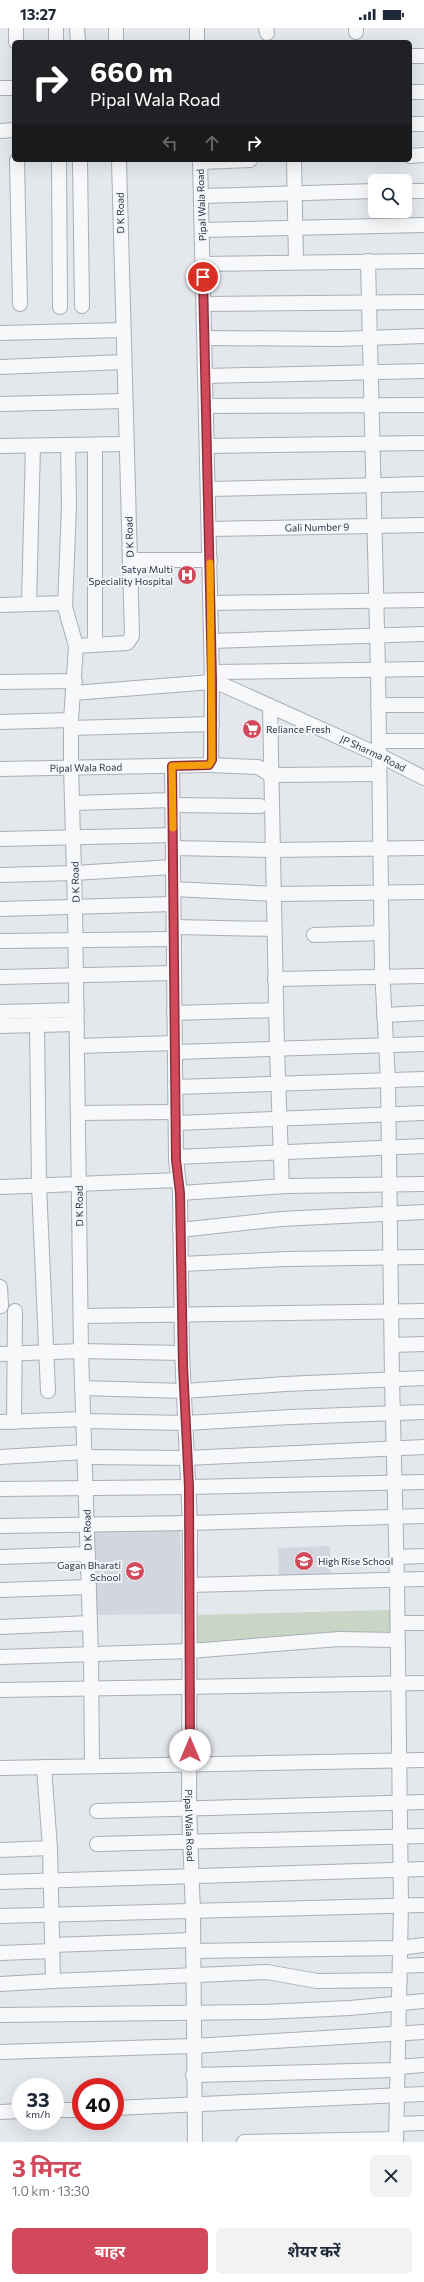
<!DOCTYPE html>
<html lang="hi">
<head>
<meta charset="utf-8">
<style>
	:root { --surface:#fff; --page:#f2f2f3; --text:#1f2937; --muted:#747a83; --accent:#d1495b }
	body { margin:0; font-family:Commissioner,"Noto Sans Devanagari",sans-serif; background:var(--page); color:var(--text); height:100vh; display:flex; flex-direction:column; font-size:15px; white-space:nowrap }
	* { box-sizing:border-box; margin:0 }
	p { font-size:13px; color:var(--muted) }
	.icon { flex:none; width:22px; height:22px; fill:none; stroke:currentColor; stroke-width:2; stroke-linecap:round; stroke-linejoin:round }
	.map { position:relative; height:2114px; overflow:hidden }
	.panel { display:flex; flex-direction:column; background:var(--surface); flex:1 }
	.panel>* { flex:none }
	.guide { position:absolute; left:12px; top:12px; width:400px; height:122px; border-radius:6px; box-shadow:0 4px 16px #0002; background:#202124; color:#fff; overflow:hidden }
	.fabs { position:absolute; left:368px; top:146px; display:grid; gap:8px }
	.fabs a { display:grid; place-items:center; width:44px; height:44px; border-radius:6px; background:var(--surface); box-shadow:0 4px 16px #0002; font-size:20px }
	.speed { position:absolute; left:12px; top:2050px; display:flex; gap:8px; font-size:20px; font-weight:700; text-align:center }
	.speed>* { display:grid; place-content:center; width:52px; height:52px; border-radius:50%; background:var(--surface); box-shadow:0 4px 16px #0002; line-height:1 }
	.speed small { font-size:10px; font-weight:400 }
	.speed .limit { border:6px solid #d22; background:#fff; color:#111 }
	.pin { position:absolute; display:grid; place-items:center; width:34px; height:34px; color:#fff; margin:-17px; border:2px solid #fff; border-radius:50%; box-shadow:0 1px 4px #0007 }
	.me { position:absolute; width:44px; margin:-22px; rotate:0deg; stroke-linejoin:round; filter:drop-shadow(0 0 3px #0008) }
	.turn { display:flex; align-items:center; gap:14px; height:84px; padding:0 12px; font-size:18px }
	.turn .icon { width:52px; height:52px; stroke-width:2.5 }
	.turn b { display:block; font-size:28px; line-height:34px }
	.lanes { display:flex; align-items:center; height:38px; padding:0 12px; background:#0003; justify-content:center; gap:20px; direction:ltr }
	.lanes .off { opacity:.35 }
	.round { display:grid; place-items:center; flex:none; width:42px; height:42px; border-radius:6px; background:var(--page) }
	.overview { display:flex; align-items:center; justify-content:space-between; height:68px; padding:0 12px }
	h1 { font-size:24px; font-weight:700; line-height:30px; color:var(--accent) }
	.cta { display:flex; gap:8px; margin-top:auto; padding:8px 12px }
	.cta a { flex:1; height:46px; border-radius:6px; background:var(--accent); color:#fff; font-size:16px; font-weight:700; line-height:46px; text-align:center }
	.cta a+a { background:var(--page); color:var(--text) }
	.status { display:flex; justify-content:space-between; align-items:center; height:28px; padding:0 20px; background:var(--surface); direction:ltr }
	.status svg { height:11px; fill:currentColor }
	.map>svg:first-child { display:block }
</style>
</head>
<body>
<div class="status"><b>13:27</b><svg viewBox="0 0 49 12"><path d="M0 12V9h3v3zM5 12V6h3v6zM10 12V3h3v9zM15 12V0h3v12zM26 1h20v11H26zM47 4h2v5h-2z"/></svg></div>
<div class="map">
<svg width="424" height="2114" viewBox="0 0 424 2114">
	<rect width="100%" height="100%" fill="#e4e7ec"/>
	<path fill="#d2d6de" d="M180,1499l2,87 -91,1 -3,-86z
		M330,1518l1,29 -52,1 -1,-28z"/>
	<path fill="#c9d6c5" d="M391,1582l1,28 -196,5v-28z"/>
	<g fill="none" stroke-linecap="round" stroke-linejoin="round">
		<defs>
			<g id="minor">
				<path d="M16,0v14"/>
				<path d="M56,0v14"/>
				<path d="M77,0l1,14"/>
				<path d="M116,0v14"/>
				<path d="M197,0v14"/>
				<path d="M266,0l1,5"/>
				<path d="M356,0v4"/>
				<path d="M410,28h14"/>
				<path d="M0,60h14"/>
				<path d="M410,64h14"/>
				<path d="M410,96h14"/>
				<path d="M0,103l14,-1"/>
				<path d="M410,128l14,-1"/>
				<path d="M17,132l3,144"/>
				<path d="M59,132l1,147"/>
				<path d="M80,132l2,146"/>
				<path d="M294,132l2,102"/>
				<path d="M200,134l50,-2"/>
				<path d="M405,163h19"/>
				<path d="M201,168l174,-5"/>
				<path d="M202,202l222,-5"/>
				<path d="M368,233l10,409 4,299 6,111 4,299 5,201 4,325 -5,237"/>
				<path d="M203,236l221,-3"/>
				<path d="M204,276l220,-2"/>
				<path d="M0,305l123,-3"/>
				<path d="M205,310l133,1 86,-3"/>
				<path d="M0,339l124,-5"/>
				<path d="M206,348l218,-5"/>
				<path d="M0,376l125,-3"/>
				<path d="M207,378l217,-1"/>
				<path d="M68,417l1,61 -4,101 11,39"/>
				<path d="M95,417v199"/>
				<path d="M0,418l126,-2"/>
				<path d="M208,418l216,-3"/>
				<path d="M209,461l215,-5"/>
				<path id="s1" d="M209,501l215,-4"/>
				<path d="M130,532h80"/>
				<path d="M211,575l213,-3"/>
				<path d="M29,576l4,-158"/>
				<path d="M0,577l65,-2"/>
				<path d="M212,613l212,-7"/>
				<path d="M212,644l212,-3"/>
				<path id="s2" d="M212,652l167,75 45,23"/>
				<path d="M0,654l75,-1"/>
				<path d="M73,665l139,-11"/>
				<path d="M378,677h46"/>
				<path d="M270,678l7,343 5,137"/>
				<path d="M0,694l71,-2"/>
				<path d="M71,700l141,-4"/>
				<path d="M379,713h45"/>
				<path d="M209,737l49,2 13,8h5l103,-1"/>
				<path id="s3" d="M172,738l4,394 4,33 2,160 8,170 -1,285 4,104 2,230"/>
				<path id="s4" d="M0,741l209,-4 2,-3 1,-82 -12,-520"/>
				<path d="M73,775l99,-3"/>
				<path d="M172,777l88,1"/>
				<path d="M0,811l173,-4"/>
				<path d="M173,820l99,2 152,-2"/>
				<path d="M0,847l74,-2 99,-6"/>
				<path d="M173,861l104,5 147,-2"/>
				<path d="M0,881l173,-5"/>
				<path d="M174,899l100,2"/>
				<path d="M314,907l68,-2"/>
				<path d="M0,913l174,-2"/>
				<path d="M0,949l174,-4"/>
				<path d="M275,951l149,-3"/>
				<path d="M0,984l77,-2"/>
				<path d="M174,985l102,-3"/>
				<path d="M384,987l40,-2"/>
				<path d="M37,997l2,160 9,206"/>
				<path d="M0,998l77,-2"/>
				<path d="M77,1018l98,-3"/>
				<path d="M175,1024l249,-8"/>
				<path d="M175,1059l249,-8"/>
				<path d="M78,1085l97,-1"/>
				<path d="M176,1095l248,-10"/>
				<path d="M176,1129l248,-11"/>
				<path d="M0,1159l178,-7"/>
				<path d="M180,1165l106,-7 138,-2"/>
				<path d="M180,1202l101,-11 143,-7"/>
				<path d="M181,1236l105,-5 138,-2"/>
				<path d="M0,1259l1,19"/>
				<path d="M81,1288l343,-5"/>
				<path d="M392,1317l32,-1"/>
				<path d="M0,1326l81,-3 101,2"/>
				<path d="M82,1360l102,3 101,-7 139,-6"/>
				<path d="M84,1393l101,2 106,-6 133,-5"/>
				<path d="M0,1394l84,-3"/>
				<path d="M14,1394l1,-111"/>
				<path d="M0,1429l85,-5"/>
				<path d="M85,1429l102,1 237,-11"/>
				<path d="M0,1461l189,-2 235,-5"/>
				<path d="M0,1498l190,-3 234,-7"/>
				<path d="M0,1529l88,-3"/>
				<path d="M397,1529l27,-1"/>
				<path d="M190,1557l234,-6"/>
				<path d="M0,1562l89,-3"/>
				<path d="M398,1595h26"/>
				<path d="M0,1599l90,-4"/>
				<path d="M0,1629l190,-6 149,-12 58,1"/>
				<path d="M0,1662l424,-7"/>
				<path d="M92,1738l-1,-111 -10,-304 -6,-443 -4,-141v-47l5,-74 51,-3 5,-7 -13,-476"/>
				<path d="M0,1740l424,-8"/>
				<path d="M97,1783l327,-9"/>
				<path d="M97,1816l327,-8"/>
				<path d="M0,1822l50,-2 -6,-81"/>
				<path d="M0,1854l424,-13"/>
				<path d="M0,1888l424,-11"/>
				<path d="M52,1917l141,-5"/>
				<path d="M193,1923l207,-3 24,-3"/>
				<path d="M0,1925l52,-2"/>
				<path d="M400,1938l24,-1"/>
				<path d="M53,1953l214,-9 50,9 83,-1"/>
				<path d="M0,1956l53,-3 -3,-133"/>
				<path d="M0,1987l264,-3 86,-4 74,-7"/>
				<path d="M0,2024l193,-6 231,-14"/>
				<path d="M193,2047l201,-5 4,-3 26,-2"/>
				<path d="M115,2080l309,-14"/>
				<path d="M55,2082h26"/>
				<path d="M0,2084l21,-1"/>
				<path d="M397,2096l27,-1"/>
				<path d="M244,2114l152,-3"/>
			</g>
		</defs>
		<use href="#minor" stroke="#a9aeb7" stroke-width="16"/>
		<use href="#minor" stroke="#f7f8fa" stroke-width="14"/>
	</g>
	<g fill="none" stroke-linecap="round" stroke-linejoin="round">
		<defs>
			<path id="route" d="M190,1722l-1,-263 -6,-121 -3,-173 -4,-33 -4,-394 37,-1 3,-5v-80l-9,-403"/>
		</defs>
		<use href="#route" stroke="#882f3b" stroke-width="10"/>
		<use href="#route" stroke="#d1495b" stroke-width="7"/>
		<path stroke="#f59e0b" stroke-width="7" d="M173,800l-1,-62 37,-1 3,-5 -2,-197"/>
	</g>
	<defs>
		<symbol id="hospital-disc" viewBox="-11 -11 22 22"><circle r="9.5" fill="#d1495b" stroke="#f4f6f9"/><path d="M-5-5h3v3.5h4V-5h3V5h-3V1.5h-4V5h-3Z" fill="#fff"/></symbol>
		<symbol id="supermarket-disc" viewBox="-11 -11 22 22"><circle r="9.5" fill="#d1495b" stroke="#f4f6f9"/><path d="M-6-5.5h2.5l.6 2H6L4.5 2H-2.5L-4.4-4H-6ZM-1.5 3.2a1.3 1.3 0 1 0 .1 0ZM3 3.2a1.3 1.3 0 1 0 .1 0Z" fill="#fff"/></symbol>
		<symbol id="school-disc" viewBox="-11 -11 22 22"><circle r="9.5" fill="#d1495b" stroke="#f4f6f9"/><path d="M0-5L7-2L0 1L-7-2ZM-4 1L0 2.5L4 1V4Q0 6-4 4Z" fill="#fff"/></symbol>
	</defs>
	<g fill-rule="evenodd">
		<use href="#hospital-disc" x="176" y="536" width="22" height="22"/>
		<use href="#supermarket-disc" x="241" y="690" width="22" height="22"/>
		<use href="#school-disc" x="293" y="1522" width="22" height="22"/>
		<use href="#school-disc" x="124" y="1532" width="22" height="22"/>
	</g>
	<g text-anchor="middle" stroke-width="4" stroke-linejoin="round" paint-order="stroke">
		<g font-size="10" fill="#2b3445" stroke="#f4f6f9">
			<text transform="translate(201 177) rotate(-92)" y="4">Pipal Wala Road</text>
			<text transform="translate(120 185) rotate(-91)" y="4">D K Road</text>
			<text dy="4" stroke="none"><textPath href="#s1" startOffset="108">Gali Number 9</textPath></text>
			<text transform="translate(129 509) rotate(-92)" y="4">D K Road</text>
			<text dy="4" stroke="none"><textPath href="#s2" startOffset="177">JP Sharma Road</textPath></text>
			<text dy="4" stroke="none"><textPath href="#s4" startOffset="86">Pipal Wala Road</textPath></text>
			<text transform="translate(75 854) rotate(-92)" y="4">D K Road</text>
			<text transform="translate(79 1178) rotate(-91)" y="4">D K Road</text>
			<text transform="translate(87 1502) rotate(-92)" y="4">D K Road</text>
			<text dy="4" stroke="none"><textPath href="#s3" startOffset="1060">Pipal Wala Road</textPath></text>
		</g>
		<g font-size="10" fill="#2b3445" stroke="#f4f6f9" text-anchor="end">
			<text x="173" y="545">Satya Multi<tspan x="173" dy="12">Speciality Hospital</tspan></text>
			<text x="266" y="705" text-anchor="start">Reliance Fresh</text>
			<text x="318" y="1537" text-anchor="start">High Rise School</text>
			<text x="121" y="1541">Gagan Bharati<tspan x="121" dy="12">School</tspan></text>
		</g>
	</g>
</svg>
<div class="fabs">
<a><svg class="icon" aria-label="search" viewBox="0 0 24 24"><circle cx="10" cy="10" r="6"/><path d="M15 15l6 6"/></svg></a>
</div>
<div class="speed"><div>33<small>km/h</small></div><div class="limit">40</div></div>
<div class="pin" style="left:203px;top:249px;background:#d93025"><svg class="icon" aria-label="arrive" viewBox="0 0 24 24"><path d="M6 21V4h12l-3 4 3 4H6"/></svg></div>
<svg class="me" style="left:190px;top:1722px" viewBox="-20 -20 40 40"><circle r="19" fill="#fff"/><path d="M0-13L10 11 0 6-10 11z" fill="#d1495b"/></svg>
<div class="guide">
<div class="turn"><svg class="icon" aria-label="right" viewBox="0 0 24 24"><path d="M7 20v-9h11M14 6l5 5-5 5"/></svg><div><b>660 m</b>Pipal Wala Road</div></div>
<div class="lanes"><svg class="icon off" aria-label="left" viewBox="0 0 24 24"><path d="M17 20v-9H6M10 6l-5 5 5 5"/></svg><svg class="icon off" aria-label="ahead" viewBox="0 0 24 24"><path d="M12 20V5M6 11l6-6 6 6"/></svg><svg class="icon" aria-label="right" viewBox="0 0 24 24"><path d="M7 20v-9h11M14 6l5 5-5 5"/></svg></div>
</div>
</div>
<section class="panel">
<div class="overview"><div><h1>3 मिनट</h1><p>1.0 km · 13:30</p></div><a class="round"><svg class="icon" aria-label="close" viewBox="0 0 24 24"><path d="M6 6l12 12M18 6L6 18"/></svg></a></div>
<div class="cta"><a>बाहर</a><a>शेयर करें</a></div>
</section>
</body>
</html>
